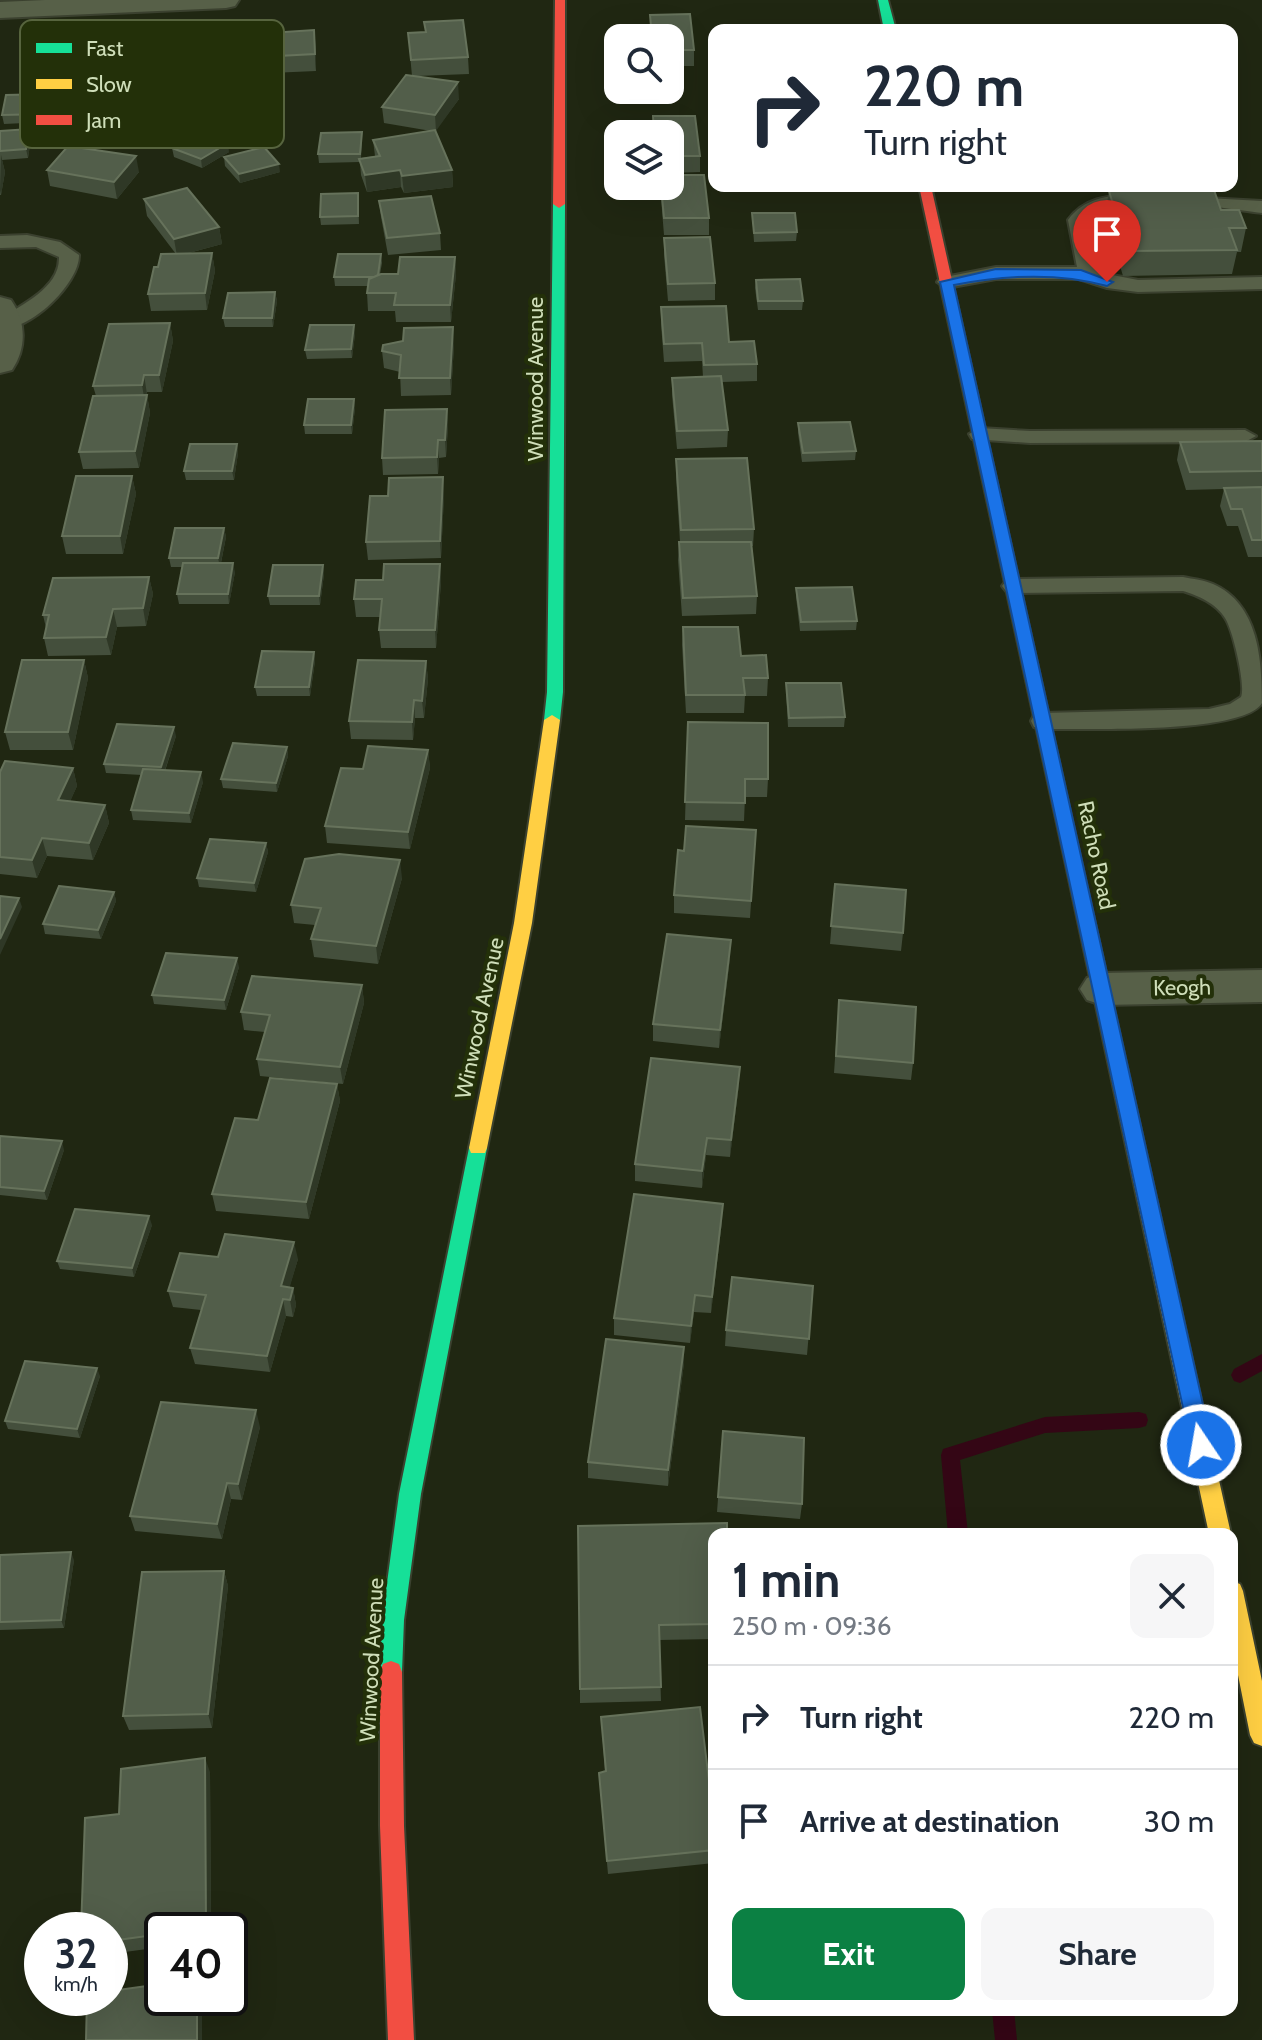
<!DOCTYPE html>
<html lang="en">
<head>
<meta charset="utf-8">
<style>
	:root { --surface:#fff; --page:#f6f6f7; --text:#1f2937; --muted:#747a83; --line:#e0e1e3; --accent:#0b8043 }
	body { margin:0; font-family:Cabin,sans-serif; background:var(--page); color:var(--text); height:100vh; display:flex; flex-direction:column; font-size:30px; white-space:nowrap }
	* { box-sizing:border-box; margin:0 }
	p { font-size:26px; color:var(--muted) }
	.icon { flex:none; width:44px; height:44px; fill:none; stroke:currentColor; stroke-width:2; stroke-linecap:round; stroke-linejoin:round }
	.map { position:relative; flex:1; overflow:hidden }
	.panel { position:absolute; left:708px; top:1528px; width:530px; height:488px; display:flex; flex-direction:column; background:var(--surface); border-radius:16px; box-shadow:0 8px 32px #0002 }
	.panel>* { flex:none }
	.guide { position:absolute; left:708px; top:24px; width:530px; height:168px; border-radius:16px; box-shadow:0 8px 32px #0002; background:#fff; color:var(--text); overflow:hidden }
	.fabs { position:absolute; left:604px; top:24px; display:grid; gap:16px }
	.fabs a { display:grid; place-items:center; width:80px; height:80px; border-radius:16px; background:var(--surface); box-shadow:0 8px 32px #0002; font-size:40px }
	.speed { position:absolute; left:24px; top:1912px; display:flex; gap:16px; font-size:40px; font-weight:700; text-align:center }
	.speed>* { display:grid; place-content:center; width:104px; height:104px; border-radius:50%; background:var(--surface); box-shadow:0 8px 32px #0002; line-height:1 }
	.speed small { font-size:20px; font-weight:400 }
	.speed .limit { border:4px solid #111; border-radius:12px; background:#fff; color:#111 }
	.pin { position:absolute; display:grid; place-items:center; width:68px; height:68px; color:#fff; margin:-82px -34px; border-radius:50% 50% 50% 0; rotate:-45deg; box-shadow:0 0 8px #0007 }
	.pin .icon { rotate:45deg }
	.me { position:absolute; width:88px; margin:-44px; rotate:348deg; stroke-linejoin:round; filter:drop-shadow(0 0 6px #0008) }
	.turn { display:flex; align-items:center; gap:28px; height:168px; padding:0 24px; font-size:36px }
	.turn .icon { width:104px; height:104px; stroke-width:2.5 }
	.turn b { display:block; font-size:56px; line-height:68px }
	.round { display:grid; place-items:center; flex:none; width:84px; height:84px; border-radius:16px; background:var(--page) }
	.head { display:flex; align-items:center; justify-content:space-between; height:136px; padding:0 24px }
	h1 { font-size:48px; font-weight:700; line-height:60px }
	.cta { display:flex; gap:16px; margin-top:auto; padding:16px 24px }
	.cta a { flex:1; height:92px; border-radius:16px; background:var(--accent); color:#fff; font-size:32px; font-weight:700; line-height:92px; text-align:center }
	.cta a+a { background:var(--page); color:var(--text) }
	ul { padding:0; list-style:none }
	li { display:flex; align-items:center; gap:24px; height:104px; padding:0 24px; border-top:2px solid var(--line) }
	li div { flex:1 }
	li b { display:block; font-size:30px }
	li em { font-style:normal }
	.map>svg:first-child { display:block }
</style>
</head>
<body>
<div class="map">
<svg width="1262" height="2040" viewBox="0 0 1262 2040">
	<rect width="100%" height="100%" fill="#202712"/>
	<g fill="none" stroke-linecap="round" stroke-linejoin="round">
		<path fill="#340615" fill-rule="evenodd" d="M1262,1354v17l-22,12 -6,-2 -3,-6 3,-6z
			M1139,1412l7,2 2,6 -2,6 -7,2 -94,5 -85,27 8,74h-20l-7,-79 2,-6 102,-32z
			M992,2010h22l3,30h-22z"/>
		<defs>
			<path id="lane" d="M1132,194l130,7v12c-41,-5 -145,-23 -174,8l9,51 41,8 124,-3v12l-124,3 -31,-4 -28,-9h-83l-49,9 -10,-6 3,-4 56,-11h81l-9,-47c16,-22 39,-24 64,-26z
				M27,235l33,7 19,13c1,28 -51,79 -79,72v-8c22,-15 60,-31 59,-62l-23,-10 -36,1v-12z
				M980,428l50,3 215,-1 11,6 -11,6 -215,1 -58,-4 -3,-5z
				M1183,577c10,2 21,3 30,7 46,20 49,77 49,119 -20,32 -179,25 -219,26l-9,-2 -3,-6 3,-6 9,-2 166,-4 21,-5 11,-7c5,-11 -8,-67 -16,-79 -8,-14 -28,-23 -42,-27l-169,2 -8,-2 -4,-5 4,-5 8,-2z"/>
			<path id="street" d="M45,0h194l-4,6 -9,2 -226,10v-16z
				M0,297l11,3c15,21 16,48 1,70l-12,3z
				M1262,970v32l-160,3 -15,-5 -7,-11 7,-11 15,-5z"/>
			<path id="fast" d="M878,0h10l8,30h-12z
				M559,200l6,4 -2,488 -3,28 -8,5 -8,-5 3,-28 6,-488z
				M478,1141l7,2 2,5 -66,346 -17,126 -2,52 -3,8 -8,3 -8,-3 -3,-8 2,-52 17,-126 70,-346 2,-5z"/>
			<path id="slow" d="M552,715l8,5 -28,203 -45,225 -2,5h-14l-2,-5 45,-225 30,-203z
				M1072,850l8,6 151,678h-22l-145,-678z
				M1232,1581l8,3 3,7 19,90v65l-8,-3 -4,-8 -18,-90z"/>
			<path id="jam" d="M555,0h10v204l-6,4 -6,-4z
				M919,186h12l149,670 -8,6 -8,-6z
				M391,1661l8,3 3,8 2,154 10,214h-26l-8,-214v-154l3,-8z"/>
		</defs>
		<use href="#lane" stroke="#3b412f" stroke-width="4"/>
		<use href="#street" stroke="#3b412f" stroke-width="4"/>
		<use href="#fast" stroke="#3b412f" stroke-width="4"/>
		<use href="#slow" stroke="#3b412f" stroke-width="4"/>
		<use href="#jam" stroke="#3b412f" stroke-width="4"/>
		<use href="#lane" fill="#576048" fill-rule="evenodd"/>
		<use href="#street" fill="#576048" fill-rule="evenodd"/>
		<use href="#fast" fill="#16e098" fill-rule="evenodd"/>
		<use href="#slow" fill="#ffcf43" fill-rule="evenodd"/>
		<use href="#jam" fill="#f24e42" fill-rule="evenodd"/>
	</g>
	<path fill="#444f3c" d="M650,15l44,35v16h-24v-28h-20z
		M314,30l2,41 -90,4 -2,-16z
		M408,33l60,24 1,17 -52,2 42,23 -24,32 17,39 1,17 -49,6 -3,-6 -34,5 -6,-17 -1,-13 -41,1 -1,-9 44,-22v9l-1,17 14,-2 -2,-16 58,-9 -47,-8 -2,-16 30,-31z
		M207,34l3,17v18l-78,5 -3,-17z
		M48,94l2,8 -4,20 -42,2 -2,-9z
		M653,116l47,40v16l-30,1v-39h-17z
		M29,129l2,9 -3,20 -26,2 3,12 -4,23h-1v-64z
		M60,136l-1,10 -19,1 -2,-8z
		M172,148l57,4 -27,16 -28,-11z
		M224,157l56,15 -40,11 -15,-17z
		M47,170l92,2 -22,27 -67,-13z
		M660,186h10l39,32v17h-45z
		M1109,191l112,19 25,18 -5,24h-4l-5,22 -109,2 -18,-61z
		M358,193l1,31 -38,1 -1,-8z
		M144,199l75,28 3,17 -37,10 27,-1 3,18 -8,39 -56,1 -3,-17 10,-27 18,-13 -29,-38z
		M379,201l61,32 1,17 -53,5 -7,-38z
		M752,213l45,19 -1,9 -42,1z
		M664,238l51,45v17l-47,1 -4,-46z
		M381,254l1,9 -2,11h18l57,-17 1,17 -5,48h-55l-1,-11h-27l-1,-18 1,-7h-33l-1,-9z
		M756,280l47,21 -1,9h-44l-3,-22z
		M275,292l2,9 -4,26h-48l-2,-9z
		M661,307l68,35 28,22v17l-35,1 6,48 -1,17 -50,2 -5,-54v-17l31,-1 -1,-16 -38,1 -3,-38z
		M170,323l3,18 -11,51h-15v3l3,18 -11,55 -56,1 -4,-17 17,-56 -3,-10z
		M355,334l-3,24 -45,1 -2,-9z
		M454,345l-3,50 -50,1 -1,-24 -16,-4 -2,-17z
		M354,399l1,9 -3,26h-47l-1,-9z
		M447,409l1,17 -2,31 -7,1 -1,16 -55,1 -1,-17z
		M798,423l58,28 -1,9 -53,2 -4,-29z
		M1262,441v116h-14l-10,-31h-11l-7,-20 4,-17 -38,1 -9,-30 3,-18z
		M237,444l1,9 -4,27h-48l-2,-9z
		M676,459l78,70 -1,17h-1l5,50 -1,18 -74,2 -4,-56 1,-18h1l-4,-65z
		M132,476l4,18 -13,60h-57l-4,-18z
		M444,495l-3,63 -73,2 -2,-18z
		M224,528l2,9 -5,26 14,9 -6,32h-50l-2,-10 6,-27h-12l-2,-9z
		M440,564l1,18 -5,66h-55l-2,-18 1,-13h-24l-2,-18 29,-19z
		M323,565l1,9 -4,31h-50l-2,-9z
		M149,577l4,17 -7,32 -29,1 -6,28 -63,1 -4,-18 2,-10 -3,-13z
		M796,588l61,33 -1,9 -56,1 -4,-34z
		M683,627l58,29 27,22 -1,18h-22l-1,17h-58l-4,-68z
		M314,652l1,9 -5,35h-53l-2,-9z
		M84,660l4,18 -15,72h-63l-5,-18z
		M426,661l2,18 -4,39h-9l-2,22 -62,-1 -2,-18z
		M786,683l59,34 -1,10h-56l-2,-35z
		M688,722l80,57 -1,18h-22l-1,24 -59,-1z
		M176,736l-11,35 38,11 -12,41 -58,-3 -2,-10 11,-35 -36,-2 -2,-9z
		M287,747l1,9 -11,36 -54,-4 -2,-9z
		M428,750l2,18 -20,81 -83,-6 -2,-17 38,-57z
		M73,768l4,18 -7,15 35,4 4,18 -16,37 -46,-4 -10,22 -37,-4v-102z
		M756,830l-6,88 -76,-5v-18z
		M266,843l2,9 -12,40 -57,-5 -2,-9z
		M402,878l-24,86 -64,-7 -3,-18 4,-14 -21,-2 -3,-18z
		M835,884l68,49 -2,18 -71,-7z
		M114,892l2,9 -15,38 -56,-5 -2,-10z
		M730,958l-11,90 -66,-7v-17z
		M239,967l-13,43 -72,-6 -2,-9z
		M362,985l2,18 -21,81 -83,-8 -3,-17 8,-27 -21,-2 -3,-18z
		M839,1000l74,63 -2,17 -77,-7z
		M337,1084l3,17 -31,118 -93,-8 -4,-17 46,-74z
		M739,1084l-9,73 -24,-2 -4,33 -67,-7v-17z
		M0,1136l64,14 -17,50 -47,-5z
		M722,1221l-11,92 -17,-1 -4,31 -76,-8v-17z
		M152,1225l-18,52 -74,-8 -3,-8z
		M218,1257l80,2 -9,29h4l3,17 -3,12 -7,-1 -16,56 -75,-8 -5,-16 11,-38 -28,-3 -5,-16z
		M813,1286l-6,69 -82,-9 1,-16z
		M684,1347v16l-16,123 -80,-8v-16z
		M100,1376l-20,62 -72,-9 -3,-8z
		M260,1427l-18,73 -11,-1 -9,40 -87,-8 -5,-15z
		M723,1431l79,73 -2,15 -83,-7z
		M714,1534v105l-55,1 2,61 -81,2v-14z
		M0,1555l74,5 -10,68 -64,2z
		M224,1571l4,15 -16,142 -83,2 -6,-14z
		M601,1717l113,105v41l-106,11 -8,-88 -1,-13 6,-1z
		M210,1772l1,158h-49v17l-52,7v-24l9,-116z"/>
	<path fill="#2f3826" d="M314,30l2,16v25l-1,-17z
		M207,34l3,17v18l-3,-16z
		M458,82l1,17 -23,32 -1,-16z
		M48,94l2,8 -4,20 -1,-8z
		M59,127l1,9 -1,10 -2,-9z
		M29,129l2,9 -3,20 -2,-9z
		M228,143l1,9 -27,16 -1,-9z
		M1,155l4,17 -4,23 -1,-5z
		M136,156l3,16 -22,27 -3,-17z
		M279,164l1,8 -40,11 -1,-9z
		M400,170l1,17 -34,5 -2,-17z
		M452,170l1,17 -49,6 -2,-17z
		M219,227l3,17 -45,12 -3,-17z
		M212,253l3,18 -8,39 -2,-17z
		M455,257l1,17 -5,48 -1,-17z
		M275,292l2,9 -4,26 -1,-9z
		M170,323l3,18 -11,51 -3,-17z
		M354,325l1,9 -3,24 -1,-9z
		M453,327l1,18 -3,50 -1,-17z
		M144,375l6,38 -11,55 -4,-17 10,-48 -3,-18z
		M354,399l1,9 -3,26 -1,-9z
		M447,409l1,17 -2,31 -1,-17z
		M438,440l1,18 -1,16 -1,-17z
		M237,444l1,9 -4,27 -2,-9z
		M132,476l4,18 -13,60 -3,-18z
		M443,477l1,18 -3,63 -1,-17z
		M224,528l2,9 -6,30 -2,-9z
		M233,563l2,9 -6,32 -1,-10z
		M440,564l1,18 -5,66 -1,-18z
		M323,565l1,9 -4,31 -1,-9z
		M149,577l4,17 -7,32 -3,-18z
		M113,609l4,18 -6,28 -5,-18z
		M314,652l1,9 -5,35 -1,-9z
		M84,660l4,18 -15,72 -5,-18z
		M426,661l2,18 -4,39 -2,-17z
		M414,700l1,18 -2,22 -1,-18z
		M174,727l2,9 -13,40 -2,-9z
		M287,747l1,9 -11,36 -1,-9z
		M428,750l2,18 -20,81 -2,-17z
		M73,768l4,18 -14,32 -5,-18z
		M201,772l2,10 -12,41 -2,-10z
		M105,805l4,18 -16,37 -4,-17z
		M42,838l5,18 -10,22 -5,-18z
		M266,843l2,9 -12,40 -2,-9z
		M400,860l2,18 -24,86 -2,-18z
		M114,892l2,9 -15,38 -3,-9z
		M19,898l3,9 -22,48v-16z
		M731,940l-1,18 -11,90 1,-18z
		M237,958l2,9 -13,43 -2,-10z
		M362,985l2,18 -21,81 -3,-17z
		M740,1067l-1,17 -9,73 1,-17z
		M337,1084l3,17 -31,118 -3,-17z
		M707,1138l-1,17 -4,33v-17z
		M62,1141l2,9 -17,50 -3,-9z
		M723,1204l-1,17 -11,92 1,-16z
		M149,1216l3,9 -18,52 -2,-9z
		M294,1242l4,17 -12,41 -5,-14z
		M293,1288l3,17 -3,12 -3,-17z
		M695,1295l-1,17 -4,31 1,-17z
		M283,1299l3,17 -16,56 -3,-16z
		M684,1347v16l-16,123v-16z
		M97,1368l3,8 -20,62 -3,-9z
		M256,1410l4,17 -18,73 -4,-16z
		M227,1483l4,16 -9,40 -5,-15z
		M71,1552l3,8 -10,68 -3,-8z
		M224,1571l4,15 -16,142 -4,-14z
		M205,1758l5,14 1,158h-5v-1z
		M197,1998h5v42h-5z"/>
	<path fill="#525e4a" stroke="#66725b" stroke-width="2" d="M690,14l4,36h-24v-12h-18l-2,-23z
		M463,20l5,37 -57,3 -3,-27 18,-1 -2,-10z
		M314,30l1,24 -91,5 1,-23z
		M406,75l52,7 -23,33 -53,-8z
		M48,94l-3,20 -43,1 4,-20z
		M653,116h42l5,40h-30v-22h-16z
		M29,129l-3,20 -26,2v-20z
		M435,130l17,40 -50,6 -2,-6 -35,5 -6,-16 21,-3 -7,-16z
		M199,132l29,11 -27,16 -29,-11z
		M362,132l-2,22h-42l3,-21z
		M68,146l68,10 -22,26 -67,-12z
		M264,147l15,17 -40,10 -15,-17z
		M670,175h34l5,43h-45l-3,-32h9z
		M187,188l32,39 -45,12 -30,-40z
		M1214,190l7,20h18l7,18h-17l8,22 -110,1 -18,-60z
		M358,193v23l-38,1 1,-23z
		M431,196l9,37 -53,5 -8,-37z
		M752,213h43l2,19 -43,1z
		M710,237l5,46 -47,1 -4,-46z
		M212,253l-7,40 -57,1 6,-27h4l3,-13z
		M338,254h43l-3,21 -4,2h-40z
		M400,257h55l-5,48h-56l2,-12h-29l2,-14 12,-5h17z
		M800,279l3,22h-45l-2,-21z
		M275,292l-3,26h-49l5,-25z
		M726,306l3,36 25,-1 3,23 -53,1 -2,-22 -38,1 -3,-37z
		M170,323l-11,52h-15l-2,10 -49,1 16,-62z
		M310,325h44l-3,24 -46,1z
		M453,327l-3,51h-51l2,-23 -19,-4 1,-6 20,-4 1,-13z
		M721,376l7,54 -51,1 -5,-53z
		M147,395l-12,56 -56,1 14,-56z
		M308,399h46l-3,26h-47z
		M447,409l-2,31h-7l-1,17 -55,1 3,-48z
		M850,422l6,29 -53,2 -5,-30z
		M1262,441v30l-72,1 -10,-30z
		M190,444h47l-5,27h-48z
		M747,458l7,71 -73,1 -5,-71z
		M76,476h56l-12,60h-58z
		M443,477l-3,64 -74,1 4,-46h18l1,-18z
		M1262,487v53h-10l-10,-31h-11l-7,-21z
		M175,528h49l-6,30h-49z
		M679,542h72l6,54 -74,2z
		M183,563h50l-5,31h-51z
		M384,564h56l-5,66h-56l3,-31h-28l2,-19h27z
		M273,565h50l-4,31h-51z
		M149,577l-6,31 -30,1 -7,28 -62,1 5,-23h-6l10,-37z
		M852,587l5,34 -56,1 -5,-34z
		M683,627h55l3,29 25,-1 2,23h-25l2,17h-59z
		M262,651l52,1 -5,35h-54z
		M22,660h62l-16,72h-63z
		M358,660l68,1 -4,40 -8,-1 -2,22 -63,-1z
		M786,683h55l4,34 -56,1z
		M688,722l80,1v56h-23v24l-60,-1z
		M117,724l57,3 -13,40 -57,-3z
		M233,743l54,4 -11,36 -55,-4z
		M368,746l60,4 -20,82 -83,-6 16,-58 22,1z
		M5,761l68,7 -15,32 47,5 -16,38 -47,-5 -10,22 -32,-3v-85z
		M143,769l58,3 -12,41 -58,-3z
		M686,826l70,4 -5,71 -77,-6 4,-45 6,1z
		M210,839l56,4 -12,40 -57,-5z
		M339,854l61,6 -24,86 -65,-7 10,-31 -30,-3 14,-46z
		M835,884l71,6 -3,43 -72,-7z
		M59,886l55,6 -16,38 -55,-6z
		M0,896l19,2 -19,41z
		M667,934l64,6 -11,90 -67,-6z
		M166,953l71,5 -13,42 -72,-5z
		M252,976l110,9 -22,82 -83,-8 13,-44 -29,-3z
		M839,1000l77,7 -3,56 -77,-7z
		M651,1058l89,9 -9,73 -24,-2 -5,33 -67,-7z
		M270,1078l67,6 -31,118 -94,-8 23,-76 23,2z
		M0,1136l62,5 -18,50 -44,-4z
		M634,1194l89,10 -11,93 -17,-2 -4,31 -77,-8z
		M75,1209l74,7 -17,52 -75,-7z
		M225,1234l69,8 -13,44 12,2 -3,12 -7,-1 -16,57 -77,-8 16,-53 -38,-4 12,-38 38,4z
		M732,1277l81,9 -4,53 -83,-9z
		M606,1339l78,8 -16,123 -80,-8z
		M25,1361l72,7 -20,61 -72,-8z
		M161,1402l95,8 -18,74 -11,-1 -10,41 -87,-8z
		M723,1431l81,7 -2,66 -84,-7z
		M727,1523v11h-13v90l-55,1 2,62 -81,2 -2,-163z
		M71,1552l-10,68 -61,2v-67z
		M224,1571l-16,143 -85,2 19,-144z
		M700,1707l14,115v28l-107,11 -8,-88 7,-2 -5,-54z
		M205,1758l1,171 -44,1v4l-52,7v-11h-29l4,-112 34,-4 2,-45z
		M162,1984v14h35v42h-111l1,-42h23v-7z"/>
	<path fill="#1a73e8" stroke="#114b97" stroke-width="2" d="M996,269l85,1 32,12 -6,4c-50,-14 -102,-11 -153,-1l258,1160 -3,6 -8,3 -7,-3 -3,-6 -251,-1163z"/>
	<g text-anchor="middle" stroke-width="8" stroke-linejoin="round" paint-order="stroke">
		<g font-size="22" fill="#cfdeb9" stroke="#233009">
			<text transform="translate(535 379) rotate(-90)" y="8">Winwood Avenue</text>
			<text transform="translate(1097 855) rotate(78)" y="8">Racho Road</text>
			<text transform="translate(1182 987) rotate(-1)" y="8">Keogh</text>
			<text transform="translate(479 1018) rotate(-78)" y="8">Winwood Avenue</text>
			<text transform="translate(371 1660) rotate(-87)" y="8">Winwood Avenue</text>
		</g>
	</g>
	<rect x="20" y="20" width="264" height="128" rx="12" fill="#233009" stroke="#57643e" stroke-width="2"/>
	<rect x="36" y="43" width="36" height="10" fill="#16e098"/>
	<rect x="36" y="79" width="36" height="10" fill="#ffcf43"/>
	<rect x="36" y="115" width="36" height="10" fill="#f24e42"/>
	<g font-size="22" fill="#cfdeb9">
		<text x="86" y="56">Fast</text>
		<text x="86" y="92">Slow</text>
		<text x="86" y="128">Jam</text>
	</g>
</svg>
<div class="fabs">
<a><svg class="icon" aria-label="search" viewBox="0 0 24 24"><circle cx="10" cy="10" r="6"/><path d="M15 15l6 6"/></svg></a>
<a><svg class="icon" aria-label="layers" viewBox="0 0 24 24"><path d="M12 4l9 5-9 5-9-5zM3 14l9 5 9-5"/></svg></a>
</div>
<div class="speed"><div>32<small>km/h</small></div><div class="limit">40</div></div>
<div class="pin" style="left:1107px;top:282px;background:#d93025"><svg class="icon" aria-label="arrive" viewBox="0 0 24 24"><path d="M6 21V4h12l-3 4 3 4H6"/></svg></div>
<svg class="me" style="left:1201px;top:1445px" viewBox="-20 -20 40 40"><circle r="17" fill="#1a73e8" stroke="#fff" stroke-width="3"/><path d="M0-11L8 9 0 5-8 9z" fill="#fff"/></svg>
<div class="guide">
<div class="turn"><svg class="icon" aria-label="right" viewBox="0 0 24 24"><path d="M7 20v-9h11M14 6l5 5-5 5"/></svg><div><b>220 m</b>Turn right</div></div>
</div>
<section class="panel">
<div class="head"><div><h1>1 min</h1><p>250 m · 09:36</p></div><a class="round"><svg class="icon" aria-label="close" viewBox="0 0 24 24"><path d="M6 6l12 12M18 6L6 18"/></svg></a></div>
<ul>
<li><svg class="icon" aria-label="right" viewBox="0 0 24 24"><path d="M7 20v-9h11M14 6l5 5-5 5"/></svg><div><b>Turn right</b></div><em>220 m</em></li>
<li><svg class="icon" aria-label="arrive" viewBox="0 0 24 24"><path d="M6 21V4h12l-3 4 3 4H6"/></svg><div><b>Arrive at destination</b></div><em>30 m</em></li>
</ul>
<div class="cta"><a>Exit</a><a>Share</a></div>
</section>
</div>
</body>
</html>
